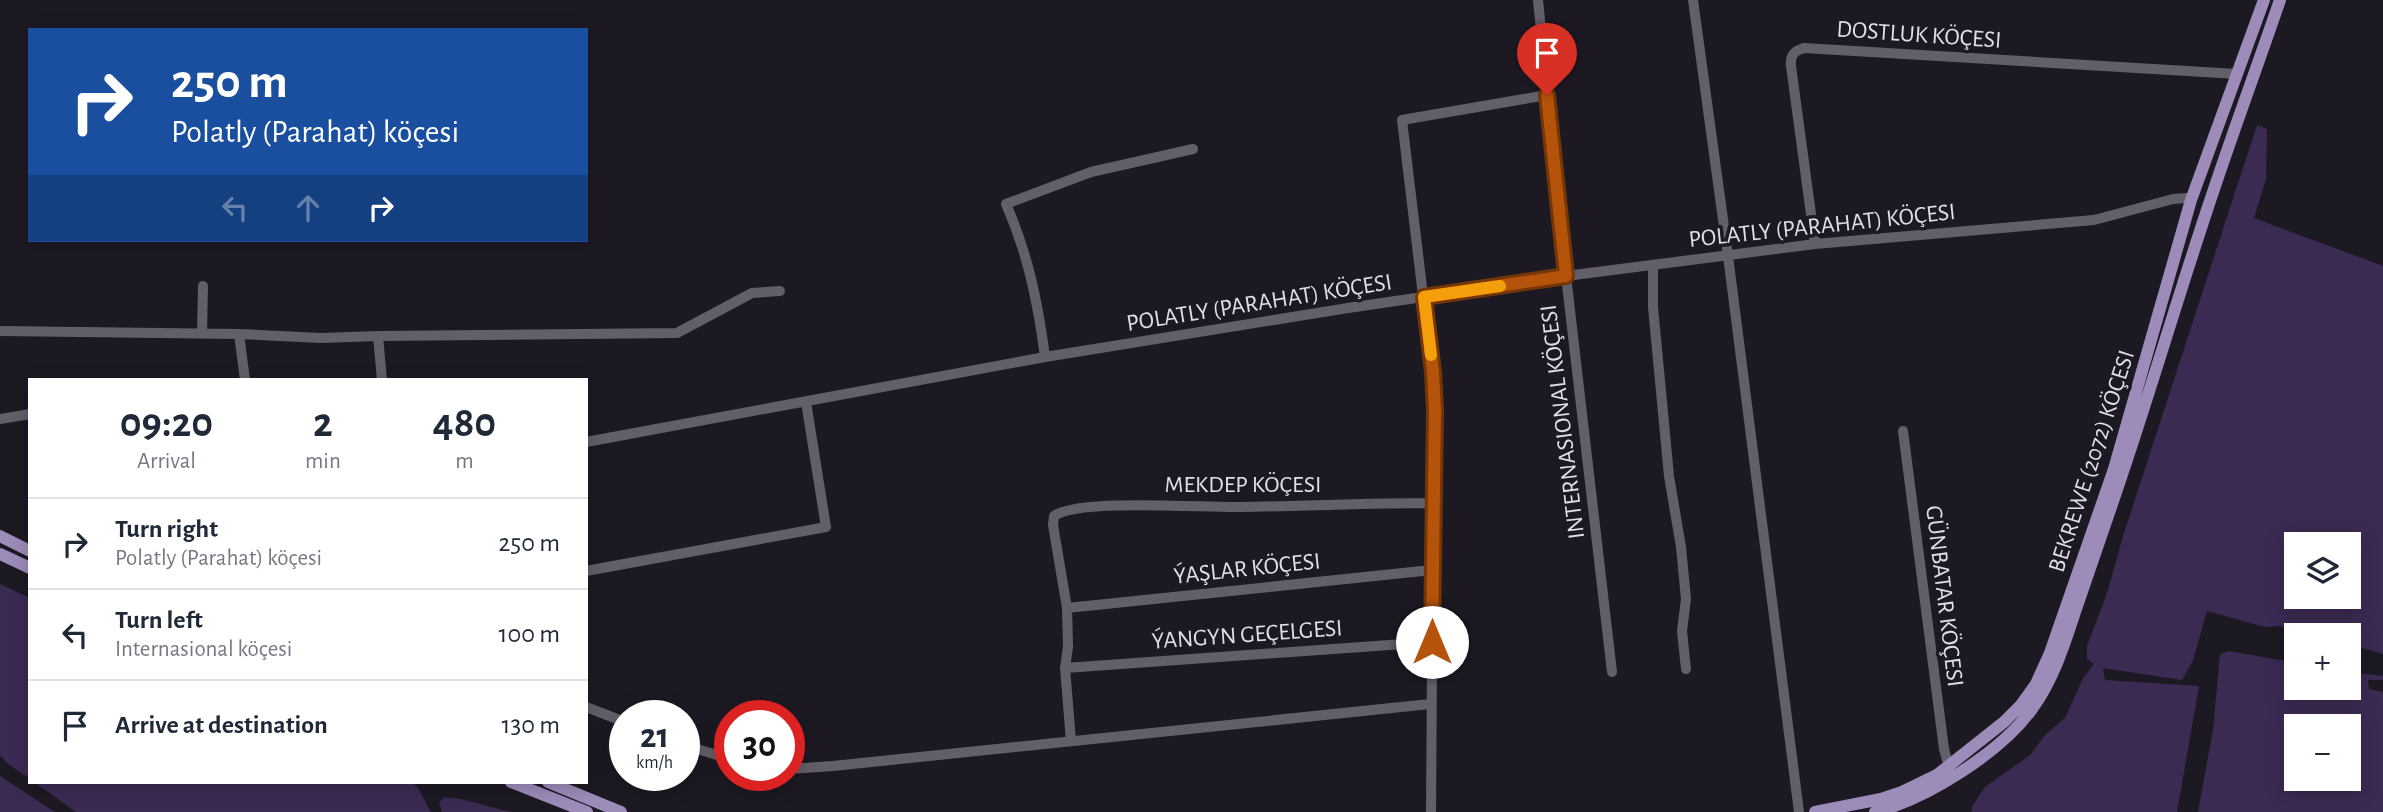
<!DOCTYPE html>
<html lang="en">
<head>
<meta charset="utf-8">
<style>
	:root { --surface:#fff; --page:#f2f2f3; --text:#1f2937; --muted:#747a83; --line:#e0e1e3 }
	body { margin:0; font-family:"Alegreya Sans",sans-serif; background:var(--page); color:var(--text); height:100vh; display:flex; flex-direction:column; font-size:26px; white-space:nowrap }
	* { box-sizing:border-box; margin:0 }
	p { font-size:23px; color:var(--muted) }
	.icon { flex:none; width:38px; height:38px; fill:none; stroke:currentColor; stroke-width:2; stroke-linecap:round; stroke-linejoin:round }
	.map { position:relative; flex:1; overflow:hidden }
	.side { position:absolute; left:28px; top:378px; width:560px; height:406px; display:flex; flex-direction:column; background:var(--surface); border-radius:0px; box-shadow:0 4px 18px #0003 }
	.side>* { flex:none }
	.banner { position:absolute; left:28px; top:28px; width:560px; height:214px; border-radius:0px; box-shadow:0 4px 18px #0003; background:#1a4fa0; color:#fff; overflow:hidden }
	.controls { position:absolute; left:2284px; top:532px; display:grid; gap:14px }
	.controls a { display:grid; place-items:center; width:77px; height:77px; border-radius:0px; background:var(--surface); box-shadow:0 4px 18px #0003; font-size:35px }
	.speed { position:absolute; left:609px; top:700px; display:flex; gap:14px; font-size:35px; font-weight:700; text-align:center }
	.speed>* { display:grid; place-content:center; width:91px; height:91px; border-radius:50%; background:var(--surface); box-shadow:0 4px 18px #0003; line-height:1 }
	.speed small { font-size:18px; font-weight:400 }
	.speed .limit { border:10px solid #d22; background:#fff; color:#111 }
	.pin { position:absolute; display:grid; place-items:center; width:60px; height:60px; color:#fff; margin:-72px -30px; border-radius:50% 50% 50% 0; rotate:-45deg; box-shadow:0 0 7px #0007 }
	.pin .icon { rotate:45deg }
	.me { position:absolute; width:77px; margin:-38px; rotate:0deg; stroke-linejoin:round; filter:drop-shadow(0 0 5px #0008) }
	.turn { display:flex; align-items:center; gap:24px; height:147px; padding:0 28px; font-size:32px }
	.turn .icon { width:91px; height:91px; stroke-width:2.5 }
	.turn b { display:block; font-size:49px; line-height:60px }
	.lanes { display:flex; align-items:center; height:66px; padding:0 28px; background:#0003; justify-content:center; gap:35px; direction:ltr }
	.lanes .off { opacity:.35 }
	.eta { display:flex; justify-content:space-evenly; align-items:center; height:119px; text-align:center }
	.eta b { font-size:42px; font-weight:600; line-height:49px }
	ul { padding:0; list-style:none }
	li { display:flex; align-items:center; gap:21px; height:91px; padding:0 28px; border-top:2px solid var(--line) }
	li div { flex:1 }
	li b { display:block; font-size:26px }
	li em { font-style:normal }
	.map>svg:first-child { display:block }
</style>
</head>
<body>
<div class="map">
<svg width="2383" height="812" viewBox="0 0 2383 812">
	<rect width="100%" height="100%" fill="#1d1923"/>
	<path fill="#3b2a52" fill-rule="evenodd" d="M2257,125l10,4 -1,50 -12,39 129,48v388l-34,-10 -1,-9h-31l-38,-9 -14,1 -58,-16 -14,49 -11,20 -79,-12 2,12 94,6 -22,126h-206l2,-7 12,-18 45,-32 15,-20 20,-17 18,-40 11,-14 -7,-5v-13l20,-53 17,-60zM2296,544h52v53h-52z
		M0,584l30,14v181l-22,-15 -8,-9z
		M2229,651l67,12v25h52l1,-16 34,4v4h-15l1,9 14,3v120h-185l15,-82 7,-76zM2348,726v53h-52v-53z
		M0,776l55,36h-55z
		M34,782h378l6,6 13,24h-355z
		M444,797c23,1 46,11 68,15h-70l-3,-9z"/>
	<g fill="none" stroke-linecap="round" stroke-linejoin="round">
		<path stroke="#635f6a" stroke-width="10" d="M1538,0l28,276 46,396
			M1693,0l35,256 71,556
			M1815,244l-24,-178c-1,-11 3,-15 13,-18l433,26
			M1653,265v42l16,169 12,71 5,52 -4,32 4,38
			M0,331l239,3 82,4 57,-2 299,-3 75,-40 28,-2
			M202,334l1,-48
			M239,334l6,46
			M378,336l4,44
			M1045,357c-7,-54 -17,-103 -39,-153l85,-32 102,-23
			M0,419l30,-5
			M1903,431l41,318 5,18
			M586,442l459,-85 303,-49 218,-32 249,-32 279,-24 79,-21 13,-1 5,2
			M586,571l240,-44 -20,-125
			M1067,608l365,-38
			M1065,668l367,-26
			M586,707l39,15
			M1071,741l-6,-73 3,-21 -1,-39 -14,-83 1,-9c25,-18 150,-8 186,-9 64,-1 128,-4 193,-4
			M684,745l46,14
			M789,769l44,-3 597,-62
			M1431,812l3,-424 -32,-268 145,-25"/>
		<path stroke="#9d8bba" stroke-width="12" d="M0,536l30,15
			M0,554l30,14
			M511,782l76,30
			M548,782l73,30
			M1815,812l66,-13 21,-7 35,-17 67,-53 17,-17 15,-21 14,-31 64,-184 77,-269 73,-200
			M1875,812c52,-13 126,-60 157,-103 21,-29 32,-63 43,-97 12,-35 24,-70 36,-105 34,-98 63,-198 96,-297 23,-70 49,-140 73,-210"/>
	</g>
	<g fill="none" stroke-linecap="round" stroke-linejoin="round">
		<defs>
			<path id="route" d="M1432,642l3,-232 -2,-38 -9,-75 142,-21 -19,-181"/>
		</defs>
		<use href="#route" stroke="#753606" stroke-width="18"/>
		<use href="#route" stroke="#b45309" stroke-width="12"/>
		<path stroke="#f59e0b" stroke-width="12" d="M1431,355l-7,-58 76,-11"/>
	</g>
	<g text-anchor="middle" stroke-width="7" stroke-linejoin="round" paint-order="stroke">
		<g font-size="24" fill="#e1dfe5" stroke="#1d1923">
			<text transform="translate(1919 34) rotate(4)" y="8">DOSTLUK KÖÇESI</text>
			<text transform="translate(1822 225) rotate(-6)" y="8">POLATLY (PARAHAT) KÖÇESI</text>
			<text transform="translate(1259 302) rotate(-9)" y="8">POLATLY (PARAHAT) KÖÇESI</text>
			<text transform="translate(1562 422) rotate(-97)" y="8">INTERNASIONAL KÖÇESI</text>
			<text transform="translate(2091 461) rotate(-72)" y="8">BEKREWE (2072) KÖÇESI</text>
			<text x="1243" y="492">MEKDEP KÖÇESI</text>
			<text transform="translate(1247 568) rotate(-6)" y="8">ÝAŞLAR KÖÇESI</text>
			<text transform="translate(1945 596) rotate(83)" y="8">GÜNBATAR KÖÇESI</text>
			<text transform="translate(1247 634) rotate(-4)" y="8">ÝANGYN GEÇELGESI</text>
		</g>
	</g>
</svg>
<div class="controls">
<a><svg class="icon" aria-label="layers" viewBox="0 0 24 24"><path d="M12 4l9 5-9 5-9-5zM3 14l9 5 9-5"/></svg></a>
<a>+</a>
<a>−</a>
</div>
<div class="speed"><div>21<small>km/h</small></div><div class="limit">30</div></div>
<div class="pin" style="left:1547px;top:95px;background:#d93025"><svg class="icon" aria-label="arrive" viewBox="0 0 24 24"><path d="M6 21V4h12l-3 4 3 4H6"/></svg></div>
<svg class="me" style="left:1432px;top:642px" viewBox="-20 -20 40 40"><circle r="19" fill="#fff"/><path d="M0-13L10 11 0 6-10 11z" fill="#b45309"/></svg>
<div class="banner">
<div class="turn"><svg class="icon" aria-label="right" viewBox="0 0 24 24"><path d="M7 20v-9h11M14 6l5 5-5 5"/></svg><div><b>250 m</b>Polatly (Parahat) köçesi</div></div>
<div class="lanes"><svg class="icon off" aria-label="left" viewBox="0 0 24 24"><path d="M17 20v-9H6M10 6l-5 5 5 5"/></svg><svg class="icon off" aria-label="ahead" viewBox="0 0 24 24"><path d="M12 20V5M6 11l6-6 6 6"/></svg><svg class="icon" aria-label="right" viewBox="0 0 24 24"><path d="M7 20v-9h11M14 6l5 5-5 5"/></svg></div>
</div>
<section class="side">
<div class="eta">
<div><b>09:20</b><p>Arrival</p></div>
<div><b>2</b><p>min</p></div>
<div><b>480</b><p>m</p></div>
</div>
<ul>
<li><svg class="icon" aria-label="right" viewBox="0 0 24 24"><path d="M7 20v-9h11M14 6l5 5-5 5"/></svg><div><b>Turn right</b><p>Polatly (Parahat) köçesi</p></div><em>250 m</em></li>
<li><svg class="icon" aria-label="left" viewBox="0 0 24 24"><path d="M17 20v-9H6M10 6l-5 5 5 5"/></svg><div><b>Turn left</b><p>Internasional köçesi</p></div><em>100 m</em></li>
<li><svg class="icon" aria-label="arrive" viewBox="0 0 24 24"><path d="M6 21V4h12l-3 4 3 4H6"/></svg><div><b>Arrive at destination</b></div><em>130 m</em></li>
</ul>
</section>
</div>
</body>
</html>
